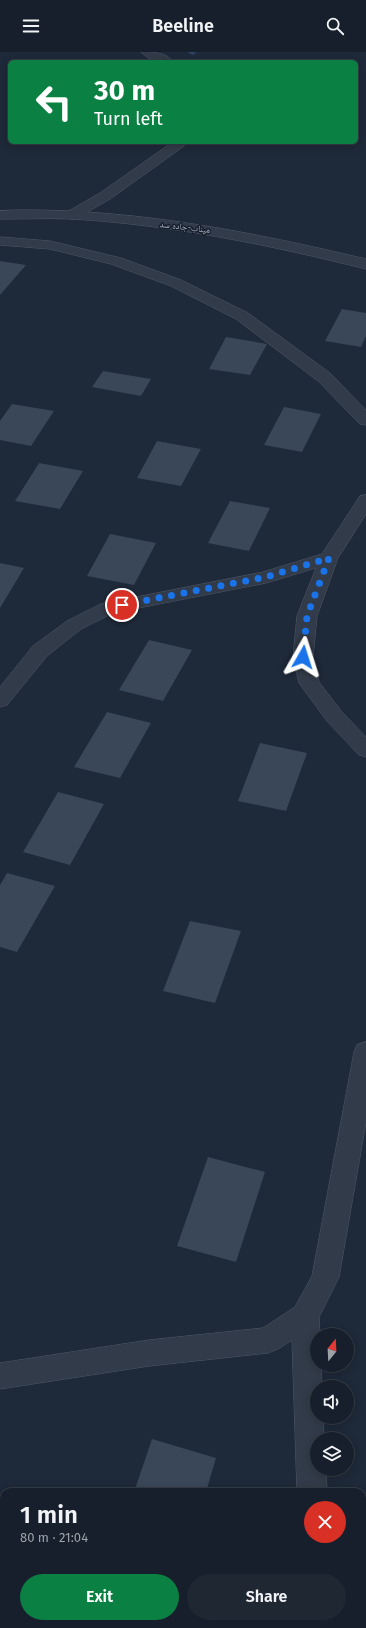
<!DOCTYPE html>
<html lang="en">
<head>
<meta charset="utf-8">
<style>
	:root { --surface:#161f2b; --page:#1f2733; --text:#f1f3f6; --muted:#9ea2a9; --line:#353d47; --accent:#0b8043 }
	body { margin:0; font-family:"Fira Sans","Noto Naskh Arabic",sans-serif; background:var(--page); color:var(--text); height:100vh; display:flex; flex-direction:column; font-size:15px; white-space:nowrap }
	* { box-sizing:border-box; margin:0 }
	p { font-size:13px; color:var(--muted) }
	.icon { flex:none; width:22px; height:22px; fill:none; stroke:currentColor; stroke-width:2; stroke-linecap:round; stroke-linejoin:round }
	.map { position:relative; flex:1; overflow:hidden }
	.side { position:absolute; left:0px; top:1436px; width:366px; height:140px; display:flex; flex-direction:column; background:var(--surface); border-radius:12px 12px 0 0; box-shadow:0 2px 10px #0003,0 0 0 1px var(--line) }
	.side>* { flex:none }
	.banner { position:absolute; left:8px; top:8px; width:350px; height:84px; border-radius:6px; box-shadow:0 2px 10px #0003,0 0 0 1px var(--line); background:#0b8043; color:#fff; overflow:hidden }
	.needle { width:26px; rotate:18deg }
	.controls { position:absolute; left:310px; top:1276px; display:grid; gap:8px }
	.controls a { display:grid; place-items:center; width:44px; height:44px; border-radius:50%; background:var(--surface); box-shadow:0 2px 10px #0003,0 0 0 1px var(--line); font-size:20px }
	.pin { position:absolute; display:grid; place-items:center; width:34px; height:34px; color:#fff; margin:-17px; border:2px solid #fff; border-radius:50%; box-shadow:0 1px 4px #0007 }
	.me { position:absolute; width:44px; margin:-22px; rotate:6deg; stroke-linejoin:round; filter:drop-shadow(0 0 3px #0008) }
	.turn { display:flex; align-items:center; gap:14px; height:84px; padding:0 20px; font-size:18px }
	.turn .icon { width:52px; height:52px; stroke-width:2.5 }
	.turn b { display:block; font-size:28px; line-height:34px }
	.round { display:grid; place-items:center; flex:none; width:42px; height:42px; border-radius:21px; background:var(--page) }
	.headline { display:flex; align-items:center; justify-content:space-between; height:68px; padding:0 20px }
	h1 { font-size:24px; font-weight:600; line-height:30px }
	.primary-button { display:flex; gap:8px; margin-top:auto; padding:8px 20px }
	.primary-button a { flex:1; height:46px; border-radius:24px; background:var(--accent); color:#fff; font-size:16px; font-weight:600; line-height:46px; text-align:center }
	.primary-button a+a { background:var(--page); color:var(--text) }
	header { display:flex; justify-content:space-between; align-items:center; height:52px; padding:0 20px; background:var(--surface); font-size:18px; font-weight:600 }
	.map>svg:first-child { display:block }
</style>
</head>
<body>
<header><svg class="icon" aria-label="menu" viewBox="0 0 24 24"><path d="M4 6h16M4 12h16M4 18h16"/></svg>Beeline<svg class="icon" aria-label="search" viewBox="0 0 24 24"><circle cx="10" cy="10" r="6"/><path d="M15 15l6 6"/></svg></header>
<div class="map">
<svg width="366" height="1576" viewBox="0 0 366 1576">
	<rect width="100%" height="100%" fill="#1e2939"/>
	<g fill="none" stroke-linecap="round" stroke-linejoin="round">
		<path fill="#2f4260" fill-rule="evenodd" d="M187,0h8l1,1 -3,2z"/>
	</g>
	<path fill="#3a4759" d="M0,209l26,4 -26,30z
		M342,257l24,4v23l-5,11 -36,-6z
		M226,285l41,7 -17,31 -41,-6z
		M103,319l48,8 -10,17 -49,-9z
		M12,352l42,7 -23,35 -31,-6v-19z
		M284,355l37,7 -19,38 -38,-7z
		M157,389l44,8 -20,37 -44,-8z
		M39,411l44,8 -23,38 -45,-8z
		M230,449l40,7 -21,43 -41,-8z
		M110,482l46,9 -22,42 -47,-9z
		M0,511l24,5 -24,40z
		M149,588l43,10 -29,51 -44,-11z
		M107,660l44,11 -31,55 -46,-11z
		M260,691l47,10 -21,58 -48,-10z
		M58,740l46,12 -34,61 -47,-13z
		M7,821l48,13 -38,66 -17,-5v-62z
		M190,869l51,10 -26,72 -52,-12z
		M208,1105l57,15 -29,90 -59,-16z
		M152,1387l64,19 -10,34h-72z"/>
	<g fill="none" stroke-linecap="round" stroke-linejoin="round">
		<defs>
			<path id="minor" d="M141,0c11,0 26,0 32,10 -10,0 -25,-1 -32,-10z
				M170,90h14v4l-74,53 -33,19 -5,1 -5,-1 -2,-3 2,-3 33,-19 70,-49z
				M0,185l50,4 71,17 60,22 67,33 82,60 36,37v15l-6,-1 -42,-43 -82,-62 -65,-33 -60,-22 -61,-15 -50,-4z
				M366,443v19l-28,44 -21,58 -4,41 6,25 22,29 25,26v20l-7,-2 -32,-34 -28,-38 -6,-26 4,-41 19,-48 -50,15 -153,30 -32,16 -34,27 -40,49 -7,2v-20l33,-41 34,-25 34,-17 162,-32 59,-18 38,-58z
				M366,990v80l-27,155 -20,40 1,18h-3v30h4l1,22h-5v30h6l1,22h-7v30h9l1,23h-30l-5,-152 -14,9 -10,4 -119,13 -149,23v-26l149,-23 114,-12 32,-21 17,-31 42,-224 3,-7z
				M275,1572h32l-1,4h-32z"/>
			<path id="tertiary" d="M18,158c118,-1 234,22 348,49v10c-96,-24 -194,-44 -293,-50 -24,-1 -49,0 -73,0v-8z"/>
		</defs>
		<use href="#minor" stroke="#505867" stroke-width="1"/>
		<use href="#tertiary" stroke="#505867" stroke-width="1"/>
		<use href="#minor" fill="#323b49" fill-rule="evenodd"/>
		<use href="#tertiary" fill="#323b49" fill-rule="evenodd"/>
	</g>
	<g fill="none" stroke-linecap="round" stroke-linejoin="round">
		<path stroke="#1a73e8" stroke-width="7" stroke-dasharray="0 12.6" d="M122,553l144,-28 63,-19 -22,58 -4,41"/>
	</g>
	<g text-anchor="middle" stroke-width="3" stroke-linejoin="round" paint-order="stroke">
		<g font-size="9" fill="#acb5c6" stroke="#18202e">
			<text transform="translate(185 175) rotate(7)" y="3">میناب-جاده سد</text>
		</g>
	</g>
</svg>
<div class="controls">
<a><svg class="needle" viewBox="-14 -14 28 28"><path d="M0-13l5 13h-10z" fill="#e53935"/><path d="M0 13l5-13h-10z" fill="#9ea2a9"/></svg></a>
<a><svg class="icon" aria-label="sound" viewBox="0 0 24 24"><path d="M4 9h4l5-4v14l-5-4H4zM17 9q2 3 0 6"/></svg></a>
<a><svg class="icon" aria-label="layers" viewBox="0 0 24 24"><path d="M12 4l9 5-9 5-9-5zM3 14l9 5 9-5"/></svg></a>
</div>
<div class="pin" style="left:122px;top:553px;background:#d93025"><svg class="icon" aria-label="arrive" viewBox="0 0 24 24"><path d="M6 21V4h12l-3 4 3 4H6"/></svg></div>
<svg class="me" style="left:303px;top:605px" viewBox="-20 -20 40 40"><path d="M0-17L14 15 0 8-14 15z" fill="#1a73e8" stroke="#fff" stroke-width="4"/></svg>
<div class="banner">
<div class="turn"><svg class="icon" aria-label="left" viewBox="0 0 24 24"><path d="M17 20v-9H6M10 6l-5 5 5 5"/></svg><div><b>30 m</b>Turn left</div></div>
</div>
<section class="side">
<div class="headline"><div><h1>1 min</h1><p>80 m · 21:04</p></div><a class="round" style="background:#d93025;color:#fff"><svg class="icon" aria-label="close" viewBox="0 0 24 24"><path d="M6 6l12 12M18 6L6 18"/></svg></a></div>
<div class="primary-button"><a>Exit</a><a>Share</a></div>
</section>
</div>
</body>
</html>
